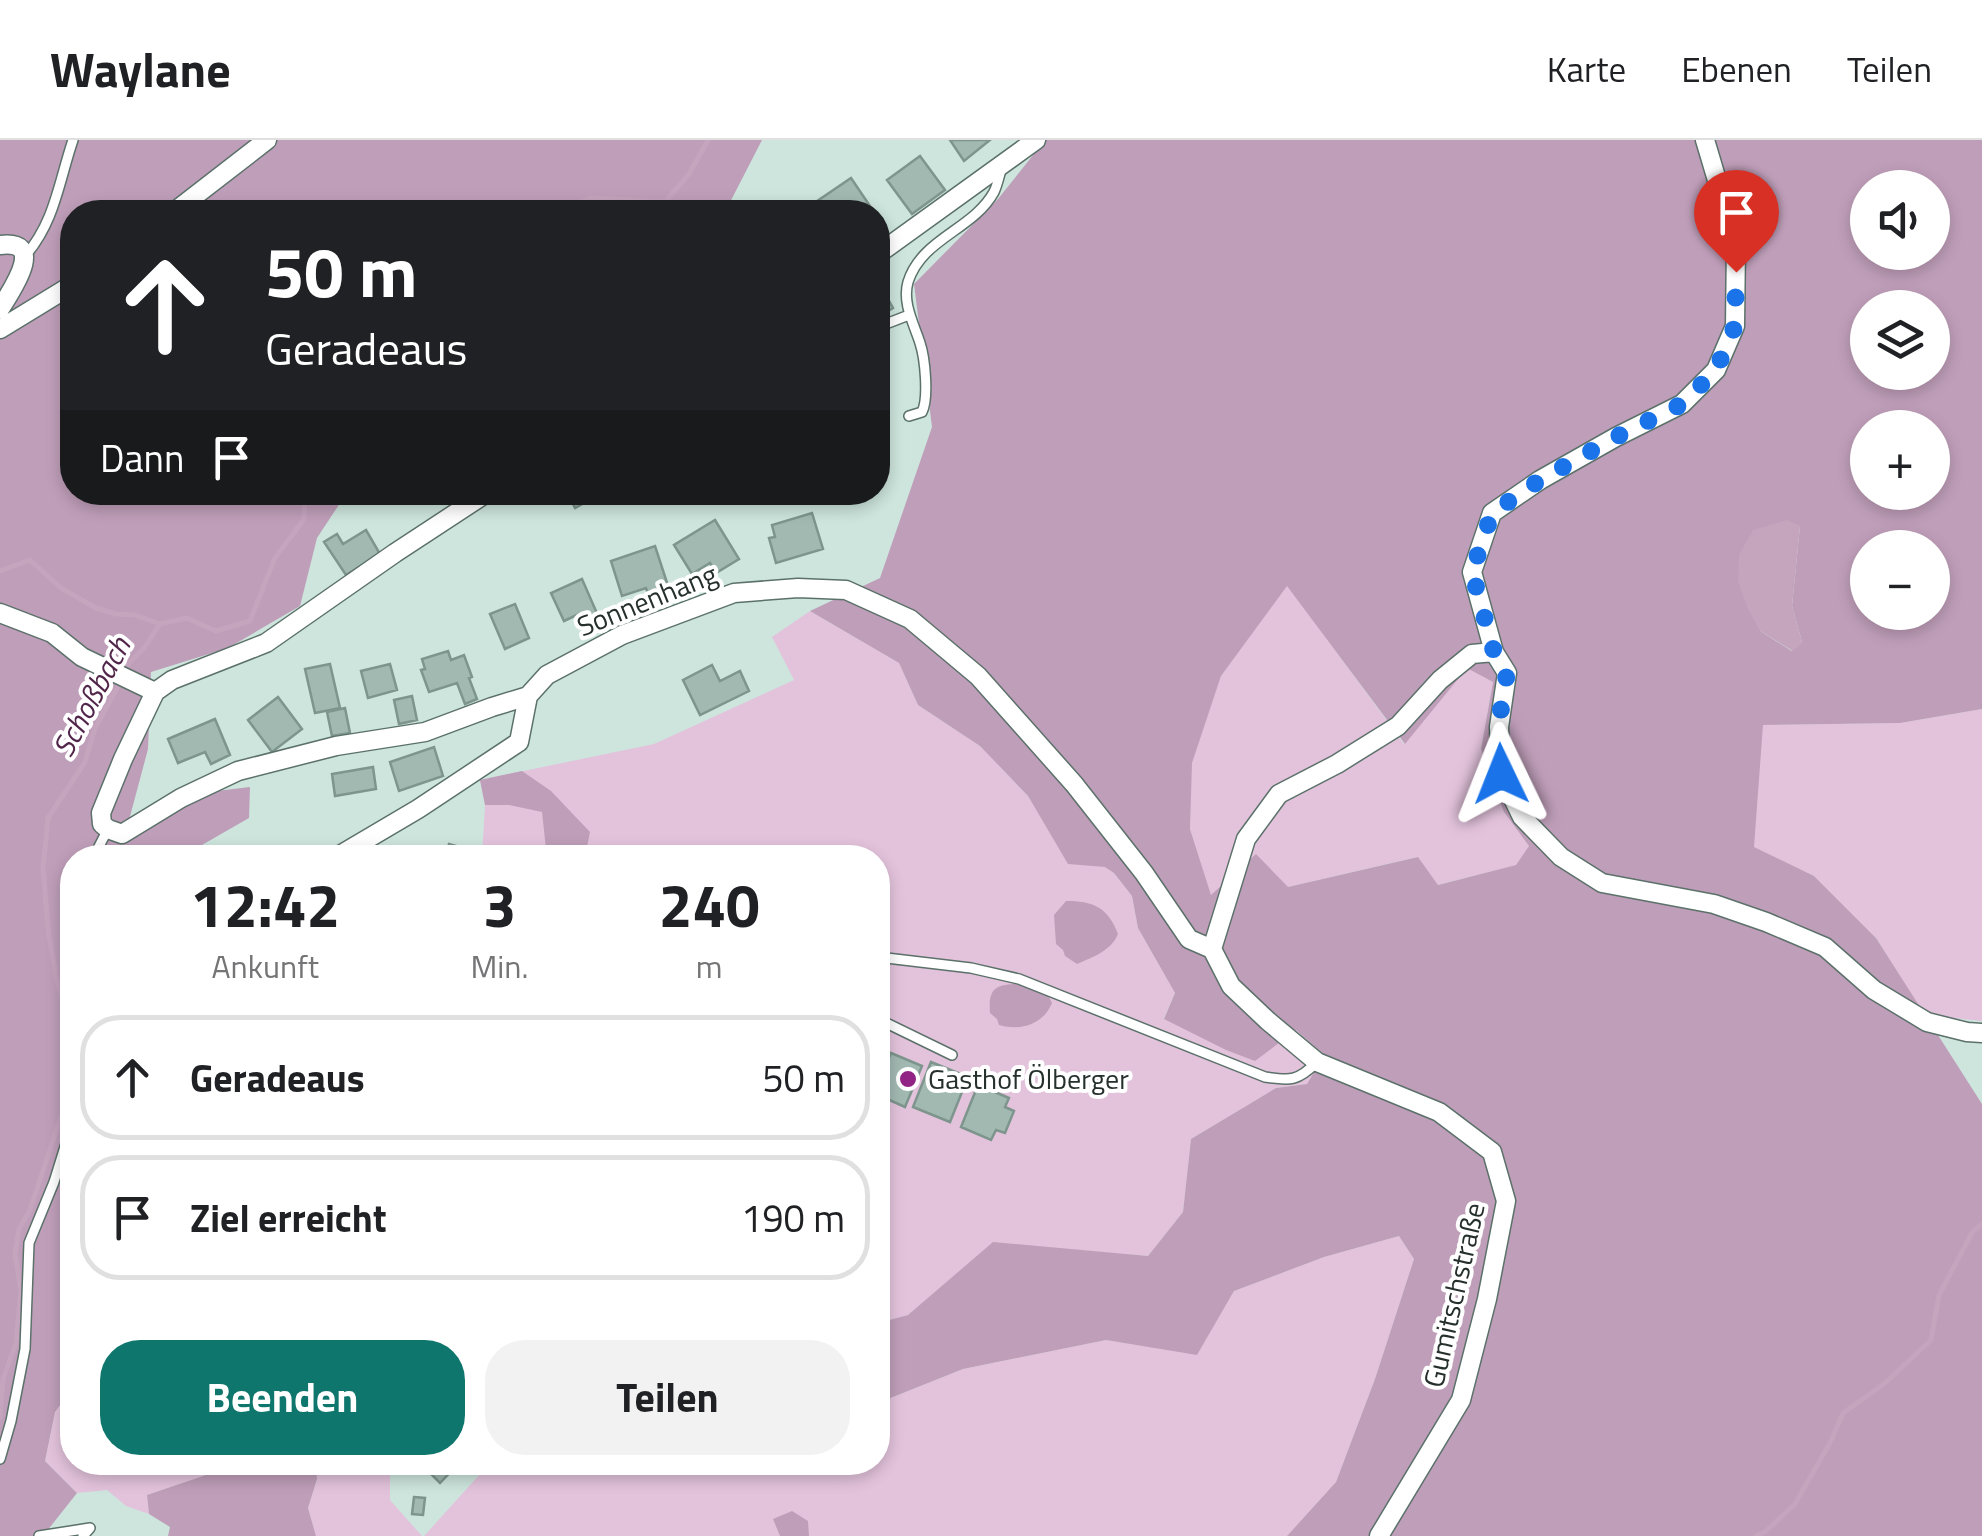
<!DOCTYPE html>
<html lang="de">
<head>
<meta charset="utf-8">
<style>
	:root { --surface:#fff; --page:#f2f2f2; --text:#202124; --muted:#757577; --line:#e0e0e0; --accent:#0f766e }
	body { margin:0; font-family:"Titillium Web",sans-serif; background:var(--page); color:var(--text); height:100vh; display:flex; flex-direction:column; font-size:38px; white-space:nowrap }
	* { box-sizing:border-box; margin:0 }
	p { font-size:32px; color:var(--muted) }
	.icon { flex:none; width:55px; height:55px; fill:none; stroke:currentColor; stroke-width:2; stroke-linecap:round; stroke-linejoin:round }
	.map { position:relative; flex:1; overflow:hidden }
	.side { position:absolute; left:60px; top:705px; width:830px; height:630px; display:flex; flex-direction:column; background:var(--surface); border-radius:40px; box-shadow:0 5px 15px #0003 }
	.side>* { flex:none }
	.top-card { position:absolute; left:60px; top:60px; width:830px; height:305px; border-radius:40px; box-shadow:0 5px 15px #0003; background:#202124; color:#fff; overflow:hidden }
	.tools { position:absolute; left:1850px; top:30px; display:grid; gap:20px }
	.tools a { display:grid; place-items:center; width:100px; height:100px; border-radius:50%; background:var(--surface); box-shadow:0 5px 15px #0003; font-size:50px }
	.pin { position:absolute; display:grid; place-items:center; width:85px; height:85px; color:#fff; margin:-102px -42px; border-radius:50% 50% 50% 0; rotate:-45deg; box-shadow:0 0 10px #0007 }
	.pin .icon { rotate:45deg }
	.me { position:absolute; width:110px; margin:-55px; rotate:358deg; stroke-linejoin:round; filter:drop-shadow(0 0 8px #0008) }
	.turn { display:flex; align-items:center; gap:35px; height:210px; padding:0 40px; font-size:45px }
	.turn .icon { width:130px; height:130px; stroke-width:2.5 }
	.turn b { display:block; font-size:70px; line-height:85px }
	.then { display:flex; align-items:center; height:95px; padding:0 40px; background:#0003; gap:20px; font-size:38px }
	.eta { display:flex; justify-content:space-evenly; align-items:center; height:170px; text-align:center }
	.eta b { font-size:60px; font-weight:700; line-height:70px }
	.cta { display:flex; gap:20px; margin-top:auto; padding:20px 40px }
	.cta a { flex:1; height:115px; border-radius:40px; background:var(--accent); color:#fff; font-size:40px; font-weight:700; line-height:115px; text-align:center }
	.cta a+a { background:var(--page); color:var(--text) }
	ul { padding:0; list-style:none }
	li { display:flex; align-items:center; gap:30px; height:125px; margin:0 20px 15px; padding:0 20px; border:5px solid var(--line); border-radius:40px }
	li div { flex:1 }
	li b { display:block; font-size:38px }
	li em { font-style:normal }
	header { display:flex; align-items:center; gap:60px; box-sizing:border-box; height:140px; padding:0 50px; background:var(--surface); border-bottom:2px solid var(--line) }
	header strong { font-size:48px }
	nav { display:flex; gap:55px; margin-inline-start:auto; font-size:35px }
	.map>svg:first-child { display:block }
</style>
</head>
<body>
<header>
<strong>Waylane</strong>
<nav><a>Karte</a><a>Ebenen</a><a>Teilen</a></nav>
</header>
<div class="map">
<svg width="1982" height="1396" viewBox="0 0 1982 1396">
	<rect width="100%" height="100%" fill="#cde5dd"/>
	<path fill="#e3c3dc" d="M1287,445l117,159 63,-77 26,15 -12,67 23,63 25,34 -12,19 -80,20 -20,-28 -129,30 -77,9 -21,-67 1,-66 30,-87z
		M810,471l89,52 19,42 62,41 48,50 40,67 38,4 8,6 18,23 6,32 37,65 -11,25 132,12 28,25 -17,29 -31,4 -85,51 -8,73 -35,44 -155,-13 -85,72 -30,8v-465l-396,-1 3,-52 -5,-25 174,-36 140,-64 -22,-43z
		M1982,569v312l-57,-6 -49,-77 -62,-62 -61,-29 9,-122 138,-2z
		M1399,1096l15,23 -39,120 -39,103 -49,54h-863l66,-73 388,-1v-59l85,-34 143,-29 91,14 37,-63 90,-34z
		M72,1249v73l137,1 1,11 -63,21 2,19 -23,-8 -19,-16 -30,3 -32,-32 10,-49z
		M316,1323h74v37l32,36h-106l-8,-28 9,-29z"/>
	<path fill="#bf9eb9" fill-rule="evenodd" d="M0,0h762l-37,72h-653v280l278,1 -4,1 -29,44 -17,68 -72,42 -77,24 -3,77 -24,90 76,-46 50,-6 -1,31 -68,39 -109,1v531l-17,23 -10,49 32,32 -34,43h-43z
		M1045,0h937v569l-82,14 -137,2 -9,122 60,29 62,62 106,166v432h-695l49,-54 39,-103 39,-120 -15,-23 -75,21 -90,34 -37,64 -91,-15 -143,29 -85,34v-80l30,-8 85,-73 155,14 35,-44 8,-73 85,-51 31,-4 17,-29 -28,-25 -41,31 -29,-11 -62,-31 11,-26 -37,-65 -6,-32 -18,-23 -9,-6 -37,-3 -40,-68 -48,-50 -62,-41 -19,-42 -89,-52 70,-33 52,-151 -18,-143 84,-85zM1868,48h64v64h-64zM1868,168h64v64h-64zM1868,288h64v64h-64zM1800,386l-8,80 10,36 -10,9 -32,-20zM1868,408h64v64h-64zM1287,446l118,158 62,-76 26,14 -12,67 23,63 25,34 -13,19 -78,20 -20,-28 -130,30 -32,-33 -45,41 -21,-66 2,-66 29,-87z
		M522,631l29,20 39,41 -5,25c-13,1 -26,-6 -39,-8l-4,-37 -33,-7h-24l-5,-25z
		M1066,761c27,0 42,6 52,33 -7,17 -25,23 -41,30l-12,-8 -2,-6 -7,-6 -2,-29z
		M1023,843l9,6 15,4 5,10c-9,22 -32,28 -53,22l-2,-6 -7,-6c-2,-28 7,-28 33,-30z
		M209,1323h107l1,16 -9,29 8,28h-148l2,-9 -21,-13 -2,-19 62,-21z
		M792,1371l16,10 1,15h-29l-7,-17z"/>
	<path fill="#c5a4be" d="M1787,380l13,6 -8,80 10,36 -9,9 -33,-20 -12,-22 -10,-28 1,-26 14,-25z"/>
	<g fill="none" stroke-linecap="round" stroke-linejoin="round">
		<path stroke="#c5a4be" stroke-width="5" d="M563,72l27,-14 75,4 24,-28 19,-34
			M0,431l30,-11 31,28 35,20 20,6 19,1 25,9
			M125,533l4,-10 15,-15 16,-24 27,-6 29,13 34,-10 25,-63 29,-39 1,-27
			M72,881l-14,-36 -9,-49 -6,-67 5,-51 37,-56 10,-34 25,-45
			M0,1277l3,-38 13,-36 5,-53 -6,-36 4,-25 11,-19 34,-102 8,-18
			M1756,1396l9,-4 30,-28 36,-63 12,-28 41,-29 47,-44 8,-45 34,-64 9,-7"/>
	</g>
	<path fill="#a2b9b2" stroke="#7e958d" stroke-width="2.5" d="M950,0h40l-26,21z
		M920,16l25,34 -33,24 -25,-34z
		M851,38l23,34h-73z
		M878,141l15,27 -15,9z
		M878,274h2l8,31 -10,3z
		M567,352h37l-29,16z
		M812,373l11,36 -47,14 -7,-25 6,-1 -3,-12z
		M715,380l24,39 -23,14 -6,-10 -18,11 -18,-29z
		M366,390l14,24 -34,21 -22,-33 13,-8 6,10z
		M655,406l16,49 -20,7 -5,-14 -24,8 -11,-35z
		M582,439l20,46 -15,7 -8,-18 -15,7 -13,-28z
		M515,464l14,34 -24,11 -15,-35z
		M448,511l3,9 13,-5 8,22 -3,1 8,21 -12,5 -8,-21 -28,9 -8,-22 4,-1 -3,-10z
		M330,524l10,44 -25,5 -10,-44z
		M390,524l7,26 -29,8 -7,-27z
		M712,525l8,16 20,-10 9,20 -49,24 -17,-35z
		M412,556l5,24 -18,4 -5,-24z
		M278,557l24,32 -30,23 -24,-32z
		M345,568l5,25 -18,3 -5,-24z
		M215,579l15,36 -19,9 -6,-12 -27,11 -10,-24z
		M434,607l9,29 -44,15 -9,-29z
		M373,627l3,22 -41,7 -3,-22z
		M449,704l28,8 -1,6h-31z
		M891,913l31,13 -17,41 -27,-12v-11z
		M931,922l37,15 -18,45 -37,-15z
		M978,945l31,13 -4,9 9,4 -9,22 -9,-3 -5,10 -30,-13z
		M419,1322h41l-20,21z
		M414,1357l11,1 -2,17 -11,-1z"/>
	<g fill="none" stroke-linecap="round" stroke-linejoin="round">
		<defs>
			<path id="lane" d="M25,116c30,-34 34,-75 48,-116
				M878,187l31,-12
				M909,276l13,-4c7,-14 3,-54 -2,-69 -6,-19 -18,-40 -12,-61 14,-44 65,-52 86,-90 3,-6 5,-15 7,-22
				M93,718l15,-29
				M72,776v31
				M878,817l93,11 48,11 246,98c26,4 33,4 52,-15
				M878,879l74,36
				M0,1319l11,-38 14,-72 4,-106 25,-61 18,-58
				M39,1396l51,-8 -7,8"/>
			<path id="street" d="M174,72l93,-72
				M0,105c48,-6 11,46 0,64
				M878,114l158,-114
				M0,189l72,-44
				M488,352l-93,61 -129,90 -94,37 -17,12 -32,67 -22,54 1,11 6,5 14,5 59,-36 57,-27 98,-25 89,-14 67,-25 36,-11 19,-21 75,-40 112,-42 64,-5 48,2 64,29 68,57 96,108 70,89 45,66 23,10
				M0,473l52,20 30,24 73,35
				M1494,512l-22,-80 20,-59 48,-33 76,-43 66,-33 34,-34 19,-44 1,-82 -31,-104
				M335,718l83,-49 101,-67 9,-46
				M1379,1396l82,-136 26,-101 19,-98 -14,-49 -53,-40 -122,-50 -49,-41 -37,-35 -19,-37 34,-110 33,-45 58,-30 61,-38 42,-46 32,-26 22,-2 13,21 -8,54 2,47 21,43 39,40 41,26 112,21 52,18 59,25 49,43 53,32 40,10 15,1"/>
		</defs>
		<use href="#lane" stroke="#5b716a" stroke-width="12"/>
		<use href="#street" stroke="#5b716a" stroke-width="21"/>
		<use href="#lane" stroke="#fff" stroke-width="9"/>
		<use href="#street" stroke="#fff" stroke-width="18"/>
	</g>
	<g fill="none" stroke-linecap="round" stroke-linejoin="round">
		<path stroke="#1a73e8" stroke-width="18" stroke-dasharray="0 32.4" d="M1501,634l-3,-47 9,-54 -13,-21 -22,-80 20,-59 48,-33 76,-43 66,-33 34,-34 19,-44 1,-54"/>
	</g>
	<circle fill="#922486" stroke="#fff" stroke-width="4" cx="908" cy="939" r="10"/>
	<g text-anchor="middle" stroke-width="8" stroke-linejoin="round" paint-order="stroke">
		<g font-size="28" fill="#252f2c" stroke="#fff">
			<text transform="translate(647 460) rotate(-22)" y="10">Sonnenhang</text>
			<text transform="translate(1454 1155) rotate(-77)" y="10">Gumitschstraße</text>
		</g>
		<g font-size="28" fill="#252f2c" stroke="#fff" text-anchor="start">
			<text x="928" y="949">Gasthof Ölberger</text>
		</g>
		<g font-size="30" font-style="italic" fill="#51264a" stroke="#fff">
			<text transform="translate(92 557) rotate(-62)" y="10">Schoßbach</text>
		</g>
	</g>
</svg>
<div class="tools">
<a><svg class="icon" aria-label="sound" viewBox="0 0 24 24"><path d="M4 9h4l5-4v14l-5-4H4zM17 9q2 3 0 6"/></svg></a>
<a><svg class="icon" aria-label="layers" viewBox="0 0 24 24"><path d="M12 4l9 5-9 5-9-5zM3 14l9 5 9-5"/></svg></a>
<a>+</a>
<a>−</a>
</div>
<div class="pin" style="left:1736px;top:132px;background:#d93025"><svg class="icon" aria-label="arrive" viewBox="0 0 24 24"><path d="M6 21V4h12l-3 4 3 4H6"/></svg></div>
<svg class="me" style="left:1501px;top:634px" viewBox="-20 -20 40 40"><path d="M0-17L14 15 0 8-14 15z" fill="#1a73e8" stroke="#fff" stroke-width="4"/></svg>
<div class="top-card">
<div class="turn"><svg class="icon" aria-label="ahead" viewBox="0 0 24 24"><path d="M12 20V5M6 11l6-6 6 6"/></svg><div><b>50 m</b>Geradeaus</div></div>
<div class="then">Dann<svg class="icon" aria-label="arrive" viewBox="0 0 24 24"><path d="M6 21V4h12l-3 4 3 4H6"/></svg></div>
</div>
<section class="side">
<div class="eta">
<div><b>12:42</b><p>Ankunft</p></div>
<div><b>3</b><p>Min.</p></div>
<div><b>240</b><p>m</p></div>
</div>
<ul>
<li><svg class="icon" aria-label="ahead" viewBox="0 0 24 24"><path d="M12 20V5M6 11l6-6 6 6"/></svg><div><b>Geradeaus</b></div><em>50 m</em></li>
<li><svg class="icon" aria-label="arrive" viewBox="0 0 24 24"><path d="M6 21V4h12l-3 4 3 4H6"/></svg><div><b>Ziel erreicht</b></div><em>190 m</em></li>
</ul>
<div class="cta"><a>Beenden</a><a>Teilen</a></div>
</section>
</div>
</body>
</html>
